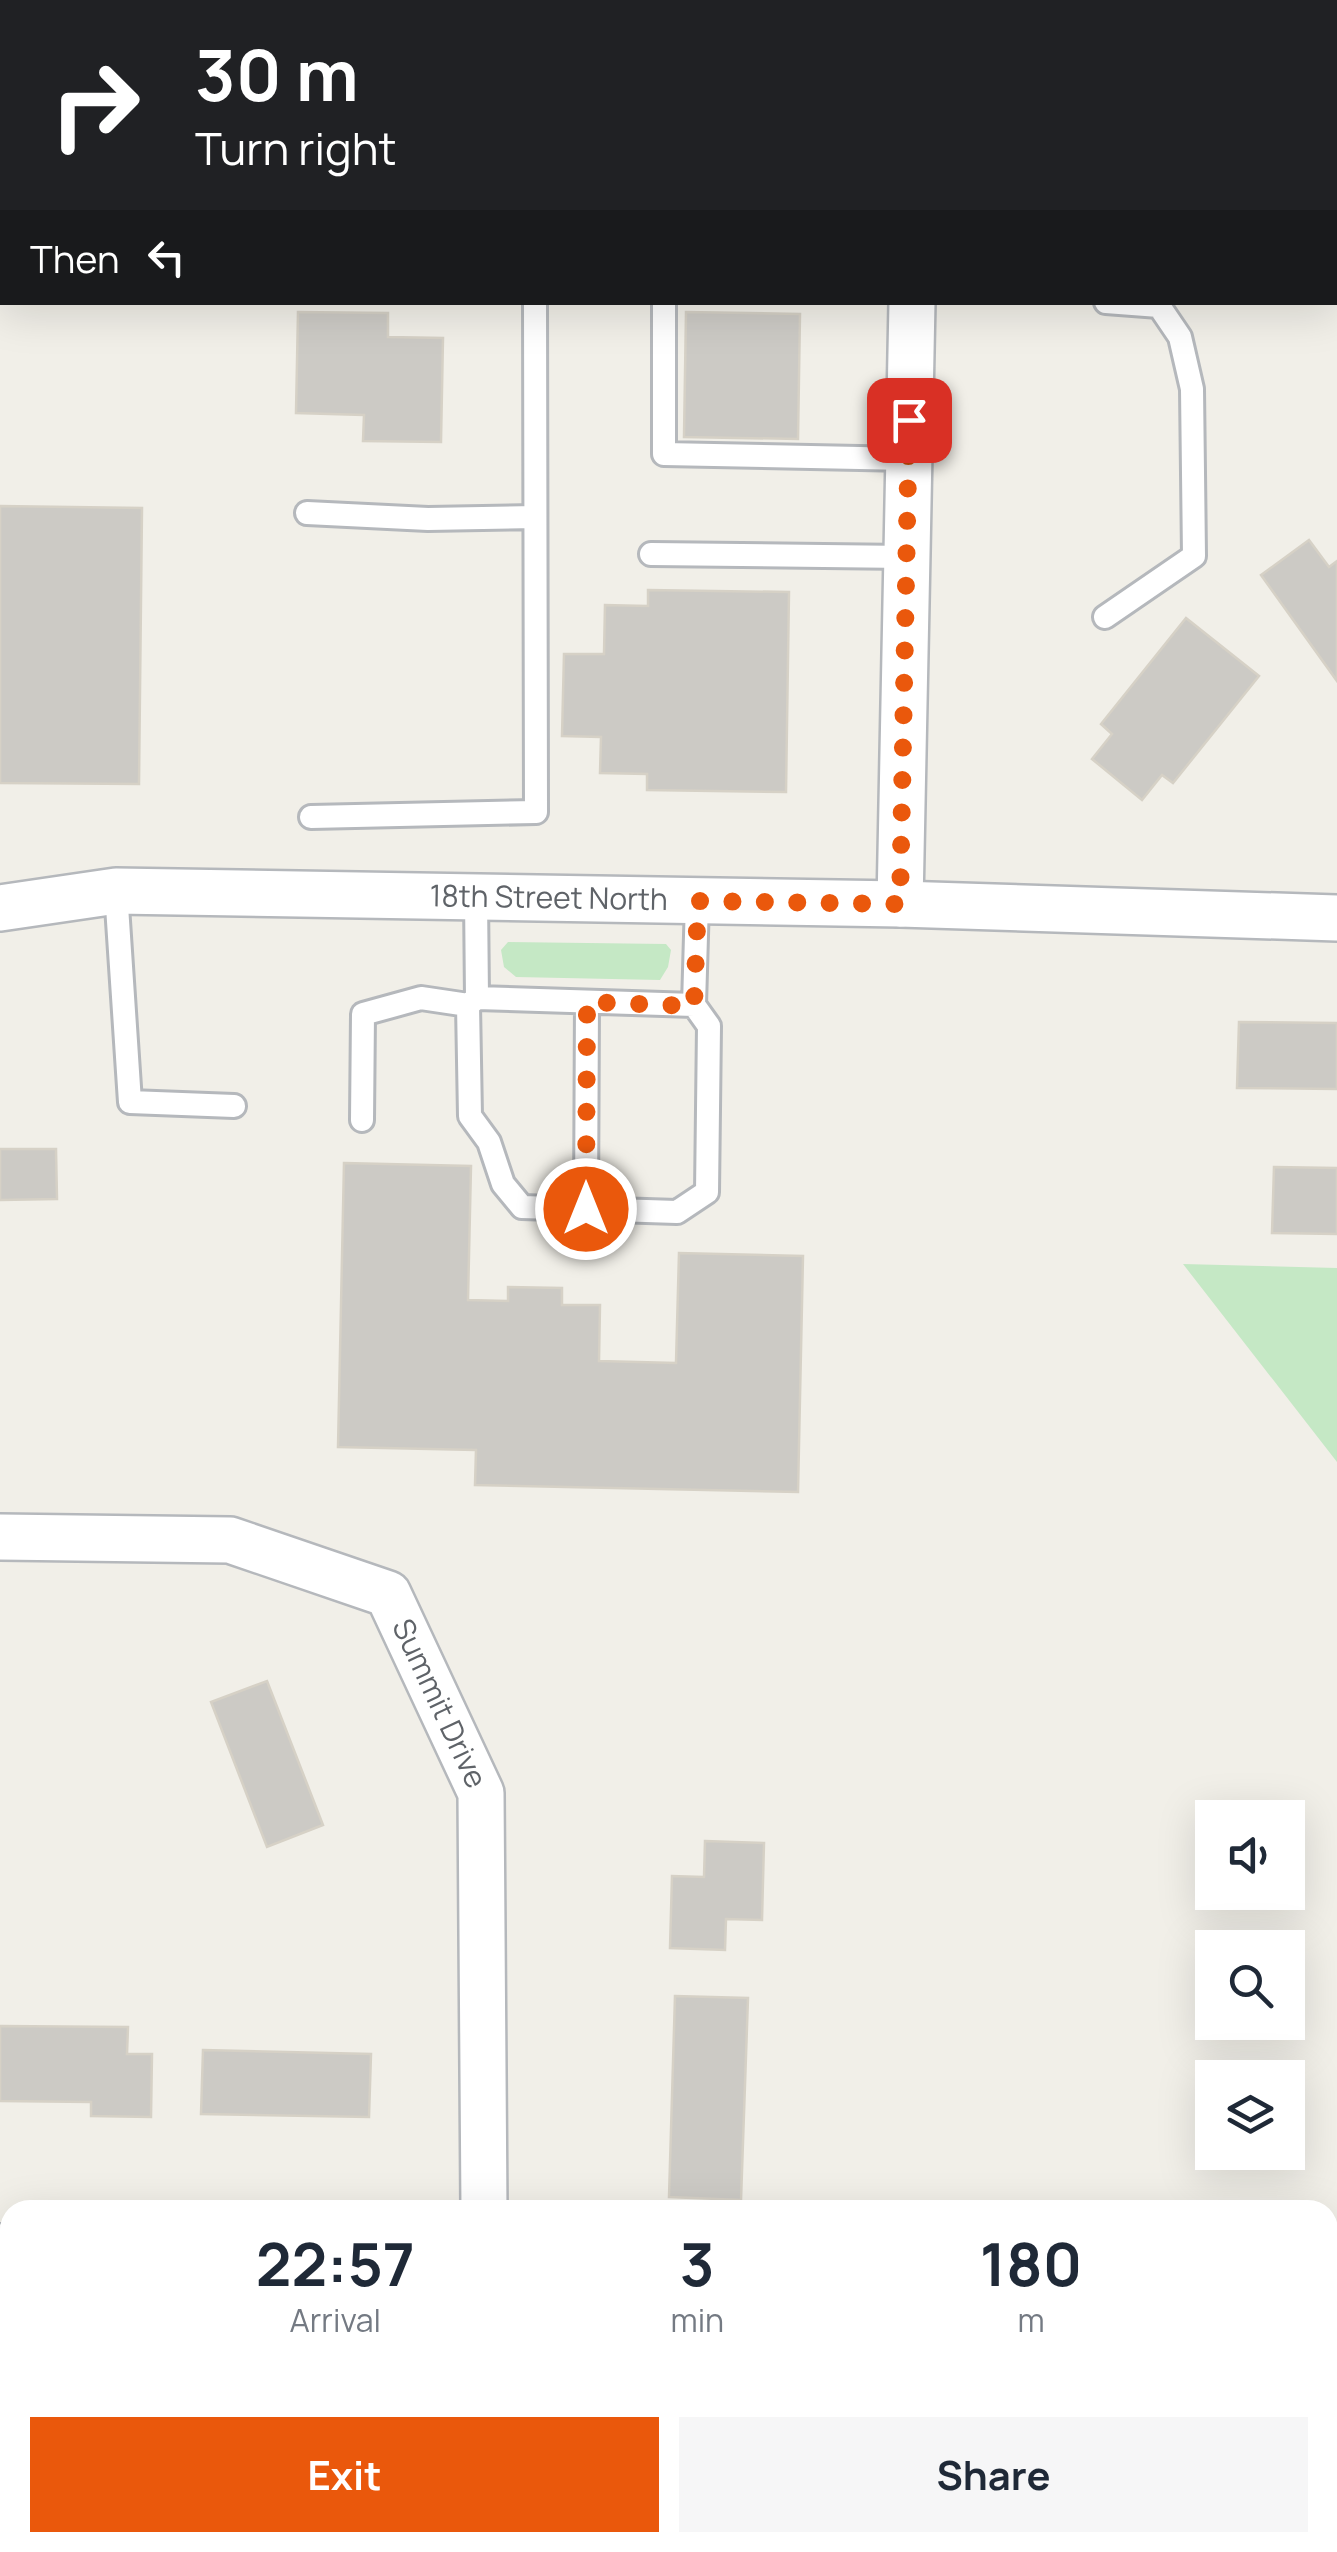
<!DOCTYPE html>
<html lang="en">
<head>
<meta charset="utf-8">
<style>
	:root { --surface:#fff; --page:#f6f6f7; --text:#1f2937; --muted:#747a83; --accent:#ea580c }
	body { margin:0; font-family:Manrope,sans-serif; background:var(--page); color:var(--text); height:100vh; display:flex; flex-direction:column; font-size:38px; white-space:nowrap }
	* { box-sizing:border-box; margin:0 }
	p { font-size:32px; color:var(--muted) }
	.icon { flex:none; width:55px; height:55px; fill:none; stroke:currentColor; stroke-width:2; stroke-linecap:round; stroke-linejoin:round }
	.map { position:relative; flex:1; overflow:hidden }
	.sheet { position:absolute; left:0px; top:2200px; width:1338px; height:352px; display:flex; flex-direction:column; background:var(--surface); border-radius:30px 30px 0 0; box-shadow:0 10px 40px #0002 }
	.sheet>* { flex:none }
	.hud { position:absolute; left:0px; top:0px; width:1338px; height:305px; box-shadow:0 10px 40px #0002; background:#202124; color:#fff; overflow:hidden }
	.controls { position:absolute; left:1195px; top:1800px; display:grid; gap:20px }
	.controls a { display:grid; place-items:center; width:110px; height:110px; border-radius:0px; background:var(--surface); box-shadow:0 10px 40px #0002; font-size:50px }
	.pin { position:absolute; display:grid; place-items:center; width:85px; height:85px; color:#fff; margin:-42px; border-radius:20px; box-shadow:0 5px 15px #0006 }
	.me { position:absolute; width:110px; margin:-55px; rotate:0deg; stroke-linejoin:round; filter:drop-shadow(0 0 8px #0008) }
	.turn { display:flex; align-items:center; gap:35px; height:210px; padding:0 30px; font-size:45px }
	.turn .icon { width:130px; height:130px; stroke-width:2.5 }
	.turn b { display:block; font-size:70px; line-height:85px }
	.then { display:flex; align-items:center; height:95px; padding:0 30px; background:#0003; gap:20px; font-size:38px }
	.eta { display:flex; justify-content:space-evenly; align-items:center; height:170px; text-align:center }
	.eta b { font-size:60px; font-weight:700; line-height:70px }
	.cta { display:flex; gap:20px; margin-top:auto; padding:20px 30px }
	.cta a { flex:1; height:115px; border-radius:0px; background:var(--accent); color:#fff; font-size:40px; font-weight:700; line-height:115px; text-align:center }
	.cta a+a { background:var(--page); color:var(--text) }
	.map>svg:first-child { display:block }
</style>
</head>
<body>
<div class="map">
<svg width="1337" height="2552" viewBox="0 0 1337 2552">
	<rect width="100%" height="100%" fill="#f1efe8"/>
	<path fill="#c5e8c5" d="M508,942l158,2 5,6 -3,17 -8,13 -144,-3 -12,-10 -3,-17z
		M1183,1264l154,4v194z"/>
	<path fill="#aadaff" d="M778,2543h40l1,9h-41z"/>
	<path fill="#cccac5" stroke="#d6d1c6" stroke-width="2.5" d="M298,312l90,1v24l55,1 -2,104 -78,-1 1,-26 -68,-2z
		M686,312l114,2 -2,125 -114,-2z
		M0,506l142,2 -3,276 -139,-1z
		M1309,540l20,27 8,-6v120l-76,-106z
		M648,590l141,2 -3,200 -139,-2v-16l-47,-1 1,-36 -39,-1 2,-82h40l1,-49 43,1z
		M1186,618l73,58 -86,107 -11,-8 -20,25 -50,-41 20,-25 -11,-10z
		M1239,1022l98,1v66l-100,-1z
		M0,1149h56l1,50 -57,1z
		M344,1163l127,3 -3,134 40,1v-14l54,1v17h38l-1,56 77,2 3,-110 124,3 -5,236 -323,-7 1,-35 -138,-3z
		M1274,1167l63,1v66l-65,-1z
		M267,1681l56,144 -56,22 -56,-145z
		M705,1841l59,2 -2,77 -36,-1 -1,31 -55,-2 2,-72 32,1z
		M675,1996l73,2 -7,202 -72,-3z
		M0,2026l128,1 -1,27h25l-1,63 -60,-1v-14l-91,-1z
		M203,2050l168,4 -2,63 -168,-3z
		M0,2451h10v41h-10z
		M672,2542h67v10h-67z"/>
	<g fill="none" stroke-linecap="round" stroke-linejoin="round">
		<defs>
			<path id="service" d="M181,0v2
				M534,0v2
				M664,302v152l244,5
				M1106,302l53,4v-4
				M307,513l121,6 107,-2
				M651,554l256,3
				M1105,617l89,-61 -2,-167 -12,-52 -21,-31
				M311,817l225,-5 -1,-510
				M116,891l14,211 104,4
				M476,897l1,101 217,7 3,-104
				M477,998l-9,7 2,111 19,26 14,42 19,23 155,5 30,-20 2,-166 -15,-21
				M362,1120l1,-106 58,-16 47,7
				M586,1209l1,-207"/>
			<g id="minor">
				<path d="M918,2v-2"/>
				<path d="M900,904l12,-602"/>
				<path id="s1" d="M0,908l116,-17 784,13 437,14"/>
				<path id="s2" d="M0,1537l230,3 158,54 93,199 3,417"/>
				<path d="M0,2247h10"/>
				<path d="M483,2552v-10"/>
			</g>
		</defs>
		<use href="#service" stroke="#b5b8bc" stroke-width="28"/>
		<use href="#minor" stroke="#b5b8bc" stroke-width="50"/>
		<use href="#service" stroke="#fff" stroke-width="22"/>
		<use href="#minor" stroke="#fff" stroke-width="45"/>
	</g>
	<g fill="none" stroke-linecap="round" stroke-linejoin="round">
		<path stroke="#ea580c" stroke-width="18" stroke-dasharray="0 32.4" d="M586,1209l1,-207 107,4 4,-105 202,3 9,-484"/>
	</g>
	<g text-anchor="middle" stroke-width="8" stroke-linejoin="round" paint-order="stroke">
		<g font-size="30" fill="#5f6368" stroke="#fff">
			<text dy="10" stroke="none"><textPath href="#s1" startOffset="550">18th Street North</textPath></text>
			<text dy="10" stroke="none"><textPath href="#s2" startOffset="518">Summit Drive</textPath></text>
		</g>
	</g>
</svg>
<div class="controls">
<a><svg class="icon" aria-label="sound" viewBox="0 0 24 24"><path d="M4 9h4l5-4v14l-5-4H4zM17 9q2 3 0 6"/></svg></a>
<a><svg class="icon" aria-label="search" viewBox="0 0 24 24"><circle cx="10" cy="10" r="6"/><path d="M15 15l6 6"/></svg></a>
<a><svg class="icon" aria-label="layers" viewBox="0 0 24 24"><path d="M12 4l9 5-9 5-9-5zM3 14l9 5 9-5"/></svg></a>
</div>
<div class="pin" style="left:909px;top:420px;background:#d93025"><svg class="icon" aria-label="arrive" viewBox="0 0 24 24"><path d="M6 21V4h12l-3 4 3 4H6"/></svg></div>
<svg class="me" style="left:586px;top:1209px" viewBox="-20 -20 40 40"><circle r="17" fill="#ea580c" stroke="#fff" stroke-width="3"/><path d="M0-11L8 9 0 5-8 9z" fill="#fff"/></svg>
<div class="hud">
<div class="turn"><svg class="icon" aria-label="right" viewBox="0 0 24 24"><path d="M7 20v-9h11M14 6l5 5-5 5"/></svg><div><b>30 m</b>Turn right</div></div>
<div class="then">Then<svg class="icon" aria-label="left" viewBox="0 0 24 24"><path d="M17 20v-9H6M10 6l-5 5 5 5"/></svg></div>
</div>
<section class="sheet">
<div class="eta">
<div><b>22:57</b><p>Arrival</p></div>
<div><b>3</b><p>min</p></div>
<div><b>180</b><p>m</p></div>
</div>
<div class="cta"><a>Exit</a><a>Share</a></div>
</section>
</div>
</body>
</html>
